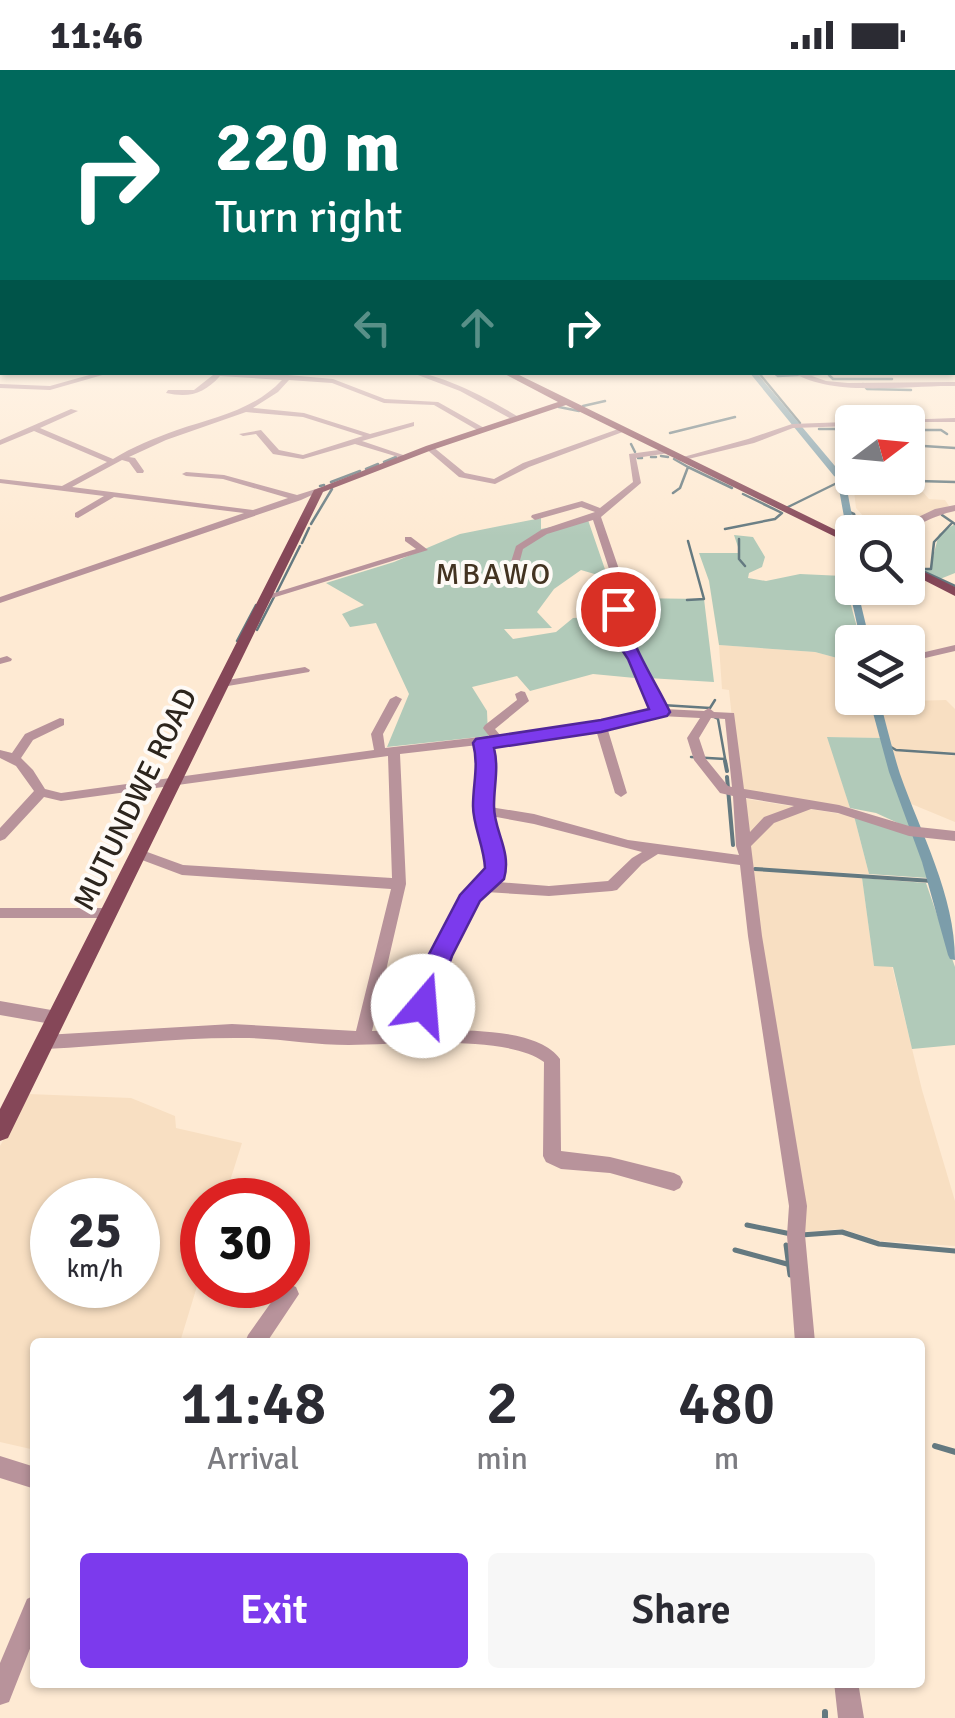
<!DOCTYPE html>
<html lang="en">
<head>
<meta charset="utf-8">
<style>
	:root { --surface:#fff; --page:#f7f7f7; --text:#2b2b33; --muted:#7c7c81; --accent:#7c3aed }
	body { margin:0; font-family:Signika,sans-serif; background:var(--page); color:var(--text); height:100vh; display:flex; flex-direction:column; font-size:38px; white-space:nowrap }
	* { box-sizing:border-box; margin:0 }
	p { font-size:32px; color:var(--muted) }
	.icon { flex:none; width:55px; height:55px; fill:none; stroke:currentColor; stroke-width:2; stroke-linecap:round; stroke-linejoin:round }
	.map { position:relative; flex:1; overflow:hidden }
	.drawer { position:absolute; left:30px; top:1268px; width:895px; height:350px; display:flex; flex-direction:column; background:var(--surface); border-radius:10px; box-shadow:0 2px 8px #0004 }
	.drawer>* { flex:none }
	.guide { position:absolute; left:0px; top:0px; width:955px; height:305px; box-shadow:0 2px 8px #0004; background:#00695c; color:#fff; overflow:hidden }
	.needle { width:65px; rotate:74deg }
	.buttons { position:absolute; left:835px; top:335px; display:grid; gap:20px }
	.buttons a { display:grid; place-items:center; width:90px; height:90px; border-radius:10px; background:var(--surface); box-shadow:0 2px 8px #0004; font-size:50px }
	.speed { position:absolute; left:30px; top:1108px; display:flex; gap:20px; font-size:50px; font-weight:700; text-align:center }
	.speed>* { display:grid; place-content:center; width:130px; height:130px; border-radius:50%; background:var(--surface); box-shadow:0 2px 8px #0004; line-height:1 }
	.speed small { font-size:25px; font-weight:400 }
	.speed .limit { border:15px solid #d22; background:#fff; color:#111 }
	.pin { position:absolute; display:grid; place-items:center; width:85px; height:85px; color:#fff; margin:-42px; border:5px solid #fff; border-radius:50%; box-shadow:0 2px 10px #0007 }
	.me { position:absolute; width:110px; margin:-55px; rotate:18deg; stroke-linejoin:round; filter:drop-shadow(0 0 8px #0008) }
	.turn { display:flex; align-items:center; gap:35px; height:210px; padding:0 50px; font-size:45px }
	.turn .icon { width:130px; height:130px; stroke-width:2.5 }
	.turn b { display:block; font-size:70px; line-height:85px }
	.lanes { display:flex; align-items:center; height:95px; padding:0 50px; background:#0003; justify-content:center; gap:50px; direction:ltr }
	.lanes .off { opacity:.35 }
	.eta { display:flex; justify-content:space-evenly; align-items:center; height:170px; text-align:center }
	.eta b { font-size:60px; font-weight:600; line-height:70px }
	.button { display:flex; gap:20px; margin-top:auto; padding:20px 50px }
	.button a { flex:1; height:115px; border-radius:10px; background:var(--accent); color:#fff; font-size:40px; font-weight:600; line-height:115px; text-align:center }
	.button a+a { background:var(--page); color:var(--text) }
	.status { display:flex; justify-content:space-between; align-items:center; height:70px; padding:0 50px; background:var(--surface); direction:ltr }
	.status svg { height:28px; fill:currentColor }
	.map>svg:first-child { display:block }
</style>
</head>
<body>
<div class="status"><b>11:46</b><svg viewBox="0 0 49 12"><path d="M0 12V9h3v3zM5 12V6h3v6zM10 12V3h3v9zM15 12V0h3v12zM26 1h20v11H26zM47 4h2v5h-2z"/></svg></div>
<div class="map">
<svg width="955" height="1648" viewBox="0 0 955 1648">
	<rect width="100%" height="100%" fill="#feead3"/>
	<path fill="#f8dfc2" fill-rule="evenodd" d="M853,413h62l14,16 16,1 4,6 -17,7 -26,19h-40l-1,-14 -9,-10z
		M719,575l96,7 37,10v36h19l11,40 -54,-1 22,71 -110,-15 -11,-103 -7,-1z
		M946,630l9,9v44l-60,-4 -6,-4 -12,-43z
		M890,679l65,7v66l-46,-19z
		M740,728l114,18 15,58 -113,-6 -7,-4z
		M750,799l112,9 12,87 18,1 30,124 33,111v45l-75,-5 -38,-12 -39,3z
		M28,1024l103,4 44,18 1,12 66,15 -18,57h-22v70l-22,72h-145v108l-35,-8v-296zM52,1130h86v85h-86z"/>
	<path fill="#b1cab9" d="M541,448v11l47,-9 20,58 -27,-8 -27,19 -17,23 15,16 -48,1 9,10 43,-7 17,-14 36,-2 26,62 -42,-4 -63,17 -13,-15 -45,11 15,24 1,25 -101,11 22,-53 -33,-71 -26,4 -8,-13 22,-9 -38,-22 68,-21 66,-28z
		M955,454v49l-15,6 -21,-10 11,-1 9,-34z
		M734,465l19,2 12,20 -3,10 -13,6 -1,5 18,3 34,-7 43,2 18,66h-9v20l-37,-10 -96,-7 -10,-64 -10,-28h41z
		M627,528l77,1 10,83 -66,-4 -31,-62z
		M827,667l55,1 29,91 -35,-16 -26,-5z
		M854,746l59,18 15,44 -59,-4z
		M862,808l64,5 29,84v78l-43,4 -19,-82 -19,-1z"/>
	<g fill="none" stroke-linecap="round" stroke-linejoin="round">
		<path stroke="#647980" stroke-width="2.5" d="M758,302l42,51
			M773,302l5,4 79,-4
			M829,305l4,4h59
			M863,314l4,5 44,1
			M583,336l22,-5
			M559,337l20,4
			M819,359h33
			M908,360h33l6,4
			M670,363l65,-16
			M631,374l4,8
			M908,375l47,3
			M661,386l7,1
			M651,387h5
			M638,388h4
			M384,392l12,-5
			M688,397l44,21
			M366,399l12,-5
			M834,400l18,7
			M853,408l16,2
			M880,410l75,2
			M331,412l29,-11
			M320,416l4,-1
			M673,423l7,-5 8,-21 -14,-8
			M743,424l39,19
			M786,438l59,-29
			M847,441l7,3 6,18
			M942,445l13,9
			M311,454l21,-35
			M725,459l50,-10 7,-6
			M842,464l5,-13
			M739,469v20l6,7
			M302,473l7,-15
			M845,488l7,-9
			M918,499l37,17
			M919,499h12l3,-27 17,-18
			M277,522l23,-46
			M687,530l17,-1 -16,-58
			M257,560l18,-35
			M237,571l19,-36
			M908,578l10,-1
			M662,635l48,3 5,-8
			M712,646l6,3 8,45
			M886,674l10,6 59,4
			M691,687l34,2"/>
		<path stroke="#647980" stroke-width="4" d="M725,691l2,10
			M727,707l6,68
			M755,799l177,12"/>
		<path stroke="#647980" stroke-width="5" d="M747,1155l44,9
			M801,1165l41,-3 37,12 76,7
			M786,1175l4,30
			M735,1180l52,14"/>
		<path stroke="#647980" stroke-width="6" d="M935,1376l20,6
			M825,1642v6"/>
		<path fill="#7c9daa" fill-rule="evenodd" d="M749,302h7l84,100 9,7 -3,5 9,48h-3l-1,7 -7,-2 3,-4 -9,-49 3,-4 -7,-4z
			M838,469l7,2 7,29v18h5l13,54h-9z
			M869,628h10c7,25 13,51 21,76 21,60 55,121 55,186l-5,-1 -2,-4 -26,-93 -33,-90z"/>
		<path fill="#b8939b" fill-rule="evenodd" d="M0,246h2v4h-2z
			M952,268h3v4h-3z
			M100,302h13l-63,18 -50,-2v-4l50,2z
			M187,302l101,3 45,4 52,20 53,3 48,27 -7,2 -45,-26 -50,-2 -52,-20 -43,-3 -11,12 -25,16 51,5 66,21 44,-12v4l-52,15 47,16 -4,2 -50,-15 -52,15 -30,-5 -17,-20 -13,2 -4,-2 22,-4 18,20 24,5 60,-19 -60,-19 -57,-5 -80,28 -37,17 6,1 9,13 -1,2h-6l-8,-11 -7,-2 -50,27 181,23 35,-12 -65,-19 -37,-3 -4,-2 4,-2 38,3 73,20 22,-7 4,2 -22,10 -301,103v-6l244,-84 -130,-16 -36,21 -3,-1v-4l29,-17 -104,-13v-4l62,7 45,-24 -73,-31 -34,14v-5l71,-31 7,2 -38,17 73,31c19,-12 42,-21 64,-29 38,-13 77,-20 105,-50l-62,-4c-16,18 -31,22 -54,17l2,-3h26l19,-15z
			M410,302c29,0 85,30 110,46l-7,2 -53,-29z
			M792,302h9l25,9 22,2 107,-1v4c-49,-1 -120,12 -163,-14z
			M955,348v4h-103v4l-59,2 -39,15 -74,18 -4,-2 72,-20 44,-15z
			M621,358l7,2 -99,37 -34,17 -36,-7 -34,-29 7,-2 33,27 29,6 29,-16z
			M666,379h3v4l-33,5 5,25 -40,34 21,61v52l19,29 23,50 40,2 5,-3 5,4 20,1 10,76 95,16 70,21 46,5v10l-46,-5 -71,-23 -27,-4 -37,14 -23,23 11,90 45,270 -2,29 10,107h-20l-8,-107 2,-29 -41,-270 -8,-71 -82,-11 -16,10 -25,26 -5,1 -63,5 -63,-4c-28,21 -52,103 -65,138 36,0 117,-3 139,29l1,92 49,6 64,16 6,3 3,6 -3,6 -6,3 -64,-18 -49,-4 -15,-7 -3,-6 1,-94c-38,-28 -146,-17 -195,-17 -38,0 -76,-8 -114,-7 -63,0 -127,8 -190,11l-6,-2 -2,-5 2,-5 6,-2 187,-11 124,7 35,-142 -209,-14 -48,-18 -2,-3 7,-5 44,16 209,13 -4,-122 -327,45 -17,-4 -39,42 -5,2v-13l34,-37 -18,-25 -16,-8v-8l12,3 13,-19 35,-16 4,1v6l-31,15 -12,18 12,12 12,19 16,4 313,-43 -3,-16 19,-35 6,-3 6,3 -19,35 2,14 104,-12 -6,-8 2,-3 32,-25 -2,-6 6,-3 4,1 4,9 -34,28 5,6 84,-10 69,-15 -22,-51 -19,-29v-52l-19,-58 -46,14 -24,15 -4,15 -8,-2 5,-16 25,-16 54,-18 -14,-5 -46,13 -4,-3 1,-2 50,-14 18,7 33,-26 -4,-28zM660,646l40,2 -13,20 7,22 26,33 13,3 3,50 3,9 -111,-15 -94,-26 -44,-7 4,-43 -5,-20 107,-14 19,63 6,4 6,-4 -20,-66zM711,648l14,1 7,68 -4,-1 -22,-27 -7,-21zM478,675l4,19 -5,46 11,36 1,23 -2,7 -12,6 -8,9 -32,61 -29,78 -34,1 34,-147 -6,-130zM746,728l48,8 -30,11 -14,15zM491,746l43,8 108,28 -10,6 -24,23 -59,5 -51,-4c9,-23 1,-44 -7,-66z
			M955,435v6c-23,4 -46,22 -68,21l48,-23z
			M405,467h6l17,13 -159,49 -8,-2 155,-48 -11,-8z
			M955,575v6l-47,11v-6z
			M7,586l5,3 -1,2 -11,3v-6z
			M305,597l5,3 -1,2 -87,15 -5,-3 5,-3z
			M908,603l5,3 8,26 -2,2h-8l-2,-2z
			M0,838h110l5,1 2,4 -2,4 -5,1h-110z
			M0,931l57,10 5,2 3,5 -3,5 -5,2 -57,-10z
			M289,1214l7,3 3,7 -32,48h-22l3,-7 34,-48z
			M0,1386l35,11v22l-35,-11z
			M35,1525v41l-26,66 -9,3v-42l27,-64z
			M834,1612h24l6,36h-26z"/>
		<path fill="#854758" fill-rule="evenodd" d="M952,241l3,1v6h-3z
			M501,302h12l339,166v7l-286,-140 -134,45 -109,42 -315,646 -8,3v-32l314,-619 112,-44 132,-44z
			M908,494l47,23v9l-47,-24z"/>
	</g>
	<linearGradient id="sky" x2="0" y2="1"><stop stop-color="#7dabcf"/><stop offset="0.51" stop-color="#fff6eb"/><stop offset="1" stop-color="#fff6eb" stop-opacity="0"/></linearGradient>
	<rect width="955" height="466" fill="url(#sky)"/>
	<path fill="#7c3aed" stroke="#51269a" stroke-width="2.5" d="M612,536l14,3c0,30 30,73 44,103l-3,4 -66,16 -107,16c5,20 0,37 0,58 0,26 18,45 10,73l-24,22 -28,55 -20,58 -9,3 -9,-3 -3,-8 17,-50 32,-61 25,-27c-1,-22 -12,-42 -12,-62 0,-23 6,-40 0,-63l3,-4 125,-19 48,-11 -21,-50 -19,-29z"/>
	<g text-anchor="middle" stroke-width="8" stroke-linejoin="round" paint-order="stroke">
		<g font-size="30" letter-spacing="2.5" fill="#433321" stroke="#fefaf6">
			<text x="494" y="514">MBAWO</text>
		</g>
		<g font-size="30" fill="#2c251d" stroke="#fefaf6">
			<text transform="translate(135 729) rotate(-64)" y="10">MUTUNDWE ROAD</text>
		</g>
	</g>
</svg>
<div class="buttons">
<a><svg class="needle" viewBox="-14 -14 28 28"><path d="M0-13l5 13h-10z" fill="#e53935"/><path d="M0 13l5-13h-10z" fill="#7c7c81"/></svg></a>
<a><svg class="icon" aria-label="search" viewBox="0 0 24 24"><circle cx="10" cy="10" r="6"/><path d="M15 15l6 6"/></svg></a>
<a><svg class="icon" aria-label="layers" viewBox="0 0 24 24"><path d="M12 4l9 5-9 5-9-5zM3 14l9 5 9-5"/></svg></a>
</div>
<div class="speed"><div>25<small>km/h</small></div><div class="limit">30</div></div>
<div class="pin" style="left:618px;top:539px;background:#d93025"><svg class="icon" aria-label="arrive" viewBox="0 0 24 24"><path d="M6 21V4h12l-3 4 3 4H6"/></svg></div>
<svg class="me" style="left:423px;top:936px" viewBox="-20 -20 40 40"><circle r="19" fill="#fff"/><path d="M0-13L10 11 0 6-10 11z" fill="#7c3aed"/></svg>
<div class="guide">
<div class="turn"><svg class="icon" aria-label="right" viewBox="0 0 24 24"><path d="M7 20v-9h11M14 6l5 5-5 5"/></svg><div><b>220 m</b>Turn right</div></div>
<div class="lanes"><svg class="icon off" aria-label="left" viewBox="0 0 24 24"><path d="M17 20v-9H6M10 6l-5 5 5 5"/></svg><svg class="icon off" aria-label="ahead" viewBox="0 0 24 24"><path d="M12 20V5M6 11l6-6 6 6"/></svg><svg class="icon" aria-label="right" viewBox="0 0 24 24"><path d="M7 20v-9h11M14 6l5 5-5 5"/></svg></div>
</div>
<section class="drawer">
<div class="eta">
<div><b>11:48</b><p>Arrival</p></div>
<div><b>2</b><p>min</p></div>
<div><b>480</b><p>m</p></div>
</div>
<div class="button"><a>Exit</a><a>Share</a></div>
</section>
</div>
</body>
</html>
